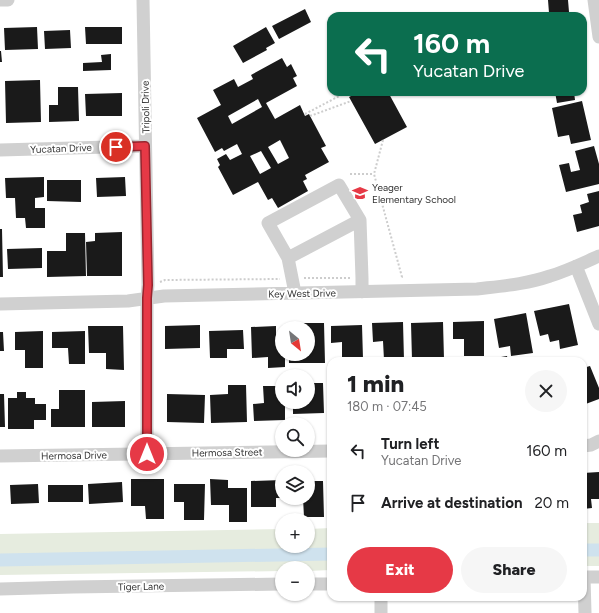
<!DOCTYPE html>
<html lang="en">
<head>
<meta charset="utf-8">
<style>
	:root { --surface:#fff; --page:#f6f6f6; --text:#202124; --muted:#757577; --accent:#e63946 }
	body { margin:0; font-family:Figtree,sans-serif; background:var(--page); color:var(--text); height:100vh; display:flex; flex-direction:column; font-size:15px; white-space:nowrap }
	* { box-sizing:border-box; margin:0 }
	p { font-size:13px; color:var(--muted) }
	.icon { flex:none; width:22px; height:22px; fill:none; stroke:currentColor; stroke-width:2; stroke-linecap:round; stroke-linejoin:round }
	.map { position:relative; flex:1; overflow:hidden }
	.details { position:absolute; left:327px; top:357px; width:260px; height:244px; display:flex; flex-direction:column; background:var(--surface); border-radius:12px; box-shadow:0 1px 3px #0004 }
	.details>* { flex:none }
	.banner { position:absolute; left:327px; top:12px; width:260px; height:84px; border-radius:12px; box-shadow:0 1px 3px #0004; background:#0b6e4f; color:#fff; overflow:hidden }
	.needle { width:26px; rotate:150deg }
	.buttons { position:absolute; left:275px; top:321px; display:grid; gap:8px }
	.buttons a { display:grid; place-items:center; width:40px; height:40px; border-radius:50%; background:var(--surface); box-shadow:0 1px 3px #0004; font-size:20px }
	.pin { position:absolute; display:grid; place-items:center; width:34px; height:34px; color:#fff; margin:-17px; border:2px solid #fff; border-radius:50%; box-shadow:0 1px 4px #0007 }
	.me { position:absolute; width:44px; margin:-22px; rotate:0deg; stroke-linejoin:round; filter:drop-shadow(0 0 3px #0008) }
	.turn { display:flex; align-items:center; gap:14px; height:84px; padding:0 20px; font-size:18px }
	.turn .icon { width:52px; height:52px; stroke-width:2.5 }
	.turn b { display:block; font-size:28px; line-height:34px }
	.round { display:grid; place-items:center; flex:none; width:42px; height:42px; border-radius:21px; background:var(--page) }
	.head { display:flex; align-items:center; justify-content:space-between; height:68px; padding:0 20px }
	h1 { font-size:24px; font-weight:800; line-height:30px }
	.primary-button { display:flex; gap:8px; margin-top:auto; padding:8px 20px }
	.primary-button a { flex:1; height:46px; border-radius:24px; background:var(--accent); color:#fff; font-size:16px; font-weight:800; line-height:46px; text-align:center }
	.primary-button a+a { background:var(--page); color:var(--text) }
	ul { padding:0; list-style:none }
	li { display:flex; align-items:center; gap:12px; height:52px; padding:0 20px }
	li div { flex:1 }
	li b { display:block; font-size:15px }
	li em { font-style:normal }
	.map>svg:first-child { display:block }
</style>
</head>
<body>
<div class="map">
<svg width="599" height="613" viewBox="0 0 599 613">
	<rect width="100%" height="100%" fill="#fff"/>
	<path fill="#e6ecdf" d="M583,523h16v43h-16z
		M331,528v42l-23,1v-3h-26v3l-282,4v-41l282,-5v17h26v-17z"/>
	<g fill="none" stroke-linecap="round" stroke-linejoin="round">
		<path stroke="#cfe2ee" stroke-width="13" d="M583,550h16
			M0,560l331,-6"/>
	</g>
	<path fill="#1a1a1a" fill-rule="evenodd" d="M548,0h20l1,12 -20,1z
		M305,9l6,13 -32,17 -7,-13z
		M37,27l1,22 -33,1 -1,-22z
		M85,27h37v17h-36z
		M266,27l9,16 -9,5 1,2 -24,13 -10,-17z
		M70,30l1,18 -26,1 -1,-18z
		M0,51h1l1,11h-2z
		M111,54v16l-28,1v-8l19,-1 -1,-7z
		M282,58l5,9 4,-3 6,12 -4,2 4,8 -31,17 9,16 25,-14 5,11 4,-2 17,32 -5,2 8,14 -24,13 2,4 -4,2 5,10 -30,17 -6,-10 -4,2 -10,-18 -25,13 -15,-28 2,-2 -3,-6 9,-5 4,6 12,-6 -5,-10 -13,7 -2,-3 -7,4 -18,-34 24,-13 -8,-15 21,-11 4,8 15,-8 -2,-4zM258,99l4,8 -30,17 -4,-8zM280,140l9,18 -11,6 -10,-17zM261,151l10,17 -11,6 -10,-18z
		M40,80l1,42 -35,1 -1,-42z
		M58,87h20l1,34 -30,1v-17h9z
		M359,92h29l19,35 -32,17 -26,-47z
		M555,92h19l1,8 -18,3z
		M122,93v23h-36l-1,-22z
		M582,101l9,39 -20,4 -2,-9 -11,2 -6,-29z
		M594,146l5,18v20l-33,8 -7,-27 10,-2 2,9 9,-2 -5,-19z
		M44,177v20l-9,1v10h10v20h-19l-1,-10h-9l-1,-20h-9l-1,-20z
		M125,177l1,19 -29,1 -1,-19z
		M47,180h34v22l-34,-1z
		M599,191v35l-22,6 -4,-17 9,-2 -2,-8 9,-3 -2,-8z
		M0,229h2l1,48h-3z
		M122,232v44h-35l-1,-34 9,-1v-8z
		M66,233h19l1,43 -39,1v-26h19z
		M42,248v20l-34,1 -1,-20z
		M569,304l9,41 -18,4 -1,-9 -9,2 -2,-8 -8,2 -6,-25z
		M526,313l7,40 -22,3 -1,-10 -11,2 -5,-29z
		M484,321v35h-20v-17h-11v-17z
		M403,322l1,38h-20l-1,-19 -10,1 -1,-19z
		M443,322l1,37 -32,1 -1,-37z
		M289,323h35l1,40h-36v-9h19v-26h-19z
		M200,325v23l-35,1v-23z
		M362,325l1,34h-21v-17l-11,1v-17z
		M88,326h35l1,44 -18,-1v-16h-17z
		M276,326v10h6v18h3v13l-17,1v-11l-16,1 -1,-31z
		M243,330l1,19h-17v9h-17l-1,-27z
		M43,331v37h-18v-18h-10v-18z
		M85,331v33h-16l-1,-16h-16v-16z
		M0,332h3l1,19h-4z
		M507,356l1,5h-18l-1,-2z
		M590,366l9,22v11l-16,6v-37z
		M308,383h15l1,30 -31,1v-12h15z
		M228,385h18l1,37 -36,1 -1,-28 18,-1z
		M263,386h19v16h3v18l-31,1 -1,-17 11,-1z
		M59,390h26v37h-34v-18h8z
		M17,392h9v6h9v6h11v16h-12v9h-26v-31h9z
		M0,394h4l1,33h-5z
		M167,394l38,1 -1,28 -37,-1z
		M125,401v26h-33v-25z
		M329,405h2v18h-2z
		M599,472v27h-8l1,9 -9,1v-36z
		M131,479h33v40h-18l-1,-13h-14z
		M210,479l18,1v8h19v34h-18v-17h-18z
		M282,480v18h-6v9h-25v-26z
		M308,481h15l1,36h-20l-1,-19h5z
		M122,482l1,20 -34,2 -1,-20z
		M38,484l1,19 -28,1 -1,-19z
		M174,484h31l-1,36h-20v-18h-10z
		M48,485h35v17h-35z
		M328,501h3v26h-3z"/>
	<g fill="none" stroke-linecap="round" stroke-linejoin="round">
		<path stroke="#cdcdcd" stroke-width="2" stroke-dasharray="2 2" stroke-linecap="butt" d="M305,114l42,-22
			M310,116l41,-15
			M383,140l-9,34 28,103h-2
			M350,174h24
			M304,278h46
			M160,282l5,-2 115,-1"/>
		<path stroke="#d0d0d0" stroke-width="13" d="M0,0h8
			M143,0l5,285 -1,13v156
			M594,0l5,37
			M0,150l145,-4
			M288,258l72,-38
			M576,266l23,58
			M295,293l-7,-35 -20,-35 71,-38 21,35 2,58v14
			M0,304l128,-3 36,-5 313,-7c25,-3 50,-5 73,-13 17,-5 33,-13 49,-20
			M583,446l8,-1 8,-4
			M0,456l331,-5
			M583,577h16
			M584,577l1,36
			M308,584h23
			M0,589l73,-2 209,-3
			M381,597v16"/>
	</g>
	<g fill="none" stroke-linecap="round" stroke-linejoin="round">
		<defs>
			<path id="route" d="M116,147l29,-1 3,139 -1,13v156"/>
		</defs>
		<use href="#route" stroke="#96252e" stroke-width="10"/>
		<use href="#route" stroke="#e63946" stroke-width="7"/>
	</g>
	<defs>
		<symbol id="school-bare" viewBox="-9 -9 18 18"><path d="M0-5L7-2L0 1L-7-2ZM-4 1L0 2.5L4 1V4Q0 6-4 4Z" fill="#e63946" stroke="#fff" stroke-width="2.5" paint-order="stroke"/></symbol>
	</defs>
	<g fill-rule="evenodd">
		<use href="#school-bare" x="349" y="182" width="22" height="22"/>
	</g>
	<g text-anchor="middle" stroke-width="4" stroke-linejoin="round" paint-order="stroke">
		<g font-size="10" fill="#333" stroke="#fff">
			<text transform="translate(145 107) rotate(-91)" y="4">Tripoli Drive</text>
			<text transform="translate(61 148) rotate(-2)" y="4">Yucatan Drive</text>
			<text transform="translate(302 293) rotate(-1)" y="4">Key West Drive</text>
			<text transform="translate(227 452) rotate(-1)" y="4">Hermosa Street</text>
			<text transform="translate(74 455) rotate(-1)" y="4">Hermosa Drive</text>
			<text transform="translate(141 586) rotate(-1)" y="4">Tiger Lane</text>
		</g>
		<g font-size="10" fill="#333" stroke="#fff" text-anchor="start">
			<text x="372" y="191">Yeager<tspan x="372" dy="12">Elementary School</tspan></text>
		</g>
	</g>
</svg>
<div class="buttons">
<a><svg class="needle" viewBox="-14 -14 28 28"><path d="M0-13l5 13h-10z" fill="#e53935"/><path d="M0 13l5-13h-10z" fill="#757577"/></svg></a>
<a><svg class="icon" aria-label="sound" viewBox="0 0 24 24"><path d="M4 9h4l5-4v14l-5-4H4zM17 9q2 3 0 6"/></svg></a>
<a><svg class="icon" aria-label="search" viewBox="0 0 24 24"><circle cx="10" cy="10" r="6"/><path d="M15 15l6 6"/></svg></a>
<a><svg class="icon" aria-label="layers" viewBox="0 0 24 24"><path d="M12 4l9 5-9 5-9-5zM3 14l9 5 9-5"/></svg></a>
<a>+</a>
<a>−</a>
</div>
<div class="pin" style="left:116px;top:147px;background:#d93025"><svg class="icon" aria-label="arrive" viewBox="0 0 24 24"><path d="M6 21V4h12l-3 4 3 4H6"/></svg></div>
<svg class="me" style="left:147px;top:454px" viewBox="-20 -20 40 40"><circle r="17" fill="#e63946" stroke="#fff" stroke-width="3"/><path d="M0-11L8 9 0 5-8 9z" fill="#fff"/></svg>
<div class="banner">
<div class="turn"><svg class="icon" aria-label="left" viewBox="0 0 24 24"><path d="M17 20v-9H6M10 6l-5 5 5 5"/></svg><div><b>160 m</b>Yucatan Drive</div></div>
</div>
<section class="details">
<div class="head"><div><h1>1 min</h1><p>180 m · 07:45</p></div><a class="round"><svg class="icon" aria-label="close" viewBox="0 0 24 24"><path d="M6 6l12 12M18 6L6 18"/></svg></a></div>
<ul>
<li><svg class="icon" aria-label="left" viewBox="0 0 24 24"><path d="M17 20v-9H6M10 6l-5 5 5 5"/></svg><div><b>Turn left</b><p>Yucatan Drive</p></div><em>160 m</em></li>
<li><svg class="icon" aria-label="arrive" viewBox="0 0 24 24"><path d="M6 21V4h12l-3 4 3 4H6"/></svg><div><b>Arrive at destination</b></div><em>20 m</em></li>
</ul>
<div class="primary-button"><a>Exit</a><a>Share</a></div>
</section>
</div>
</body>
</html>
